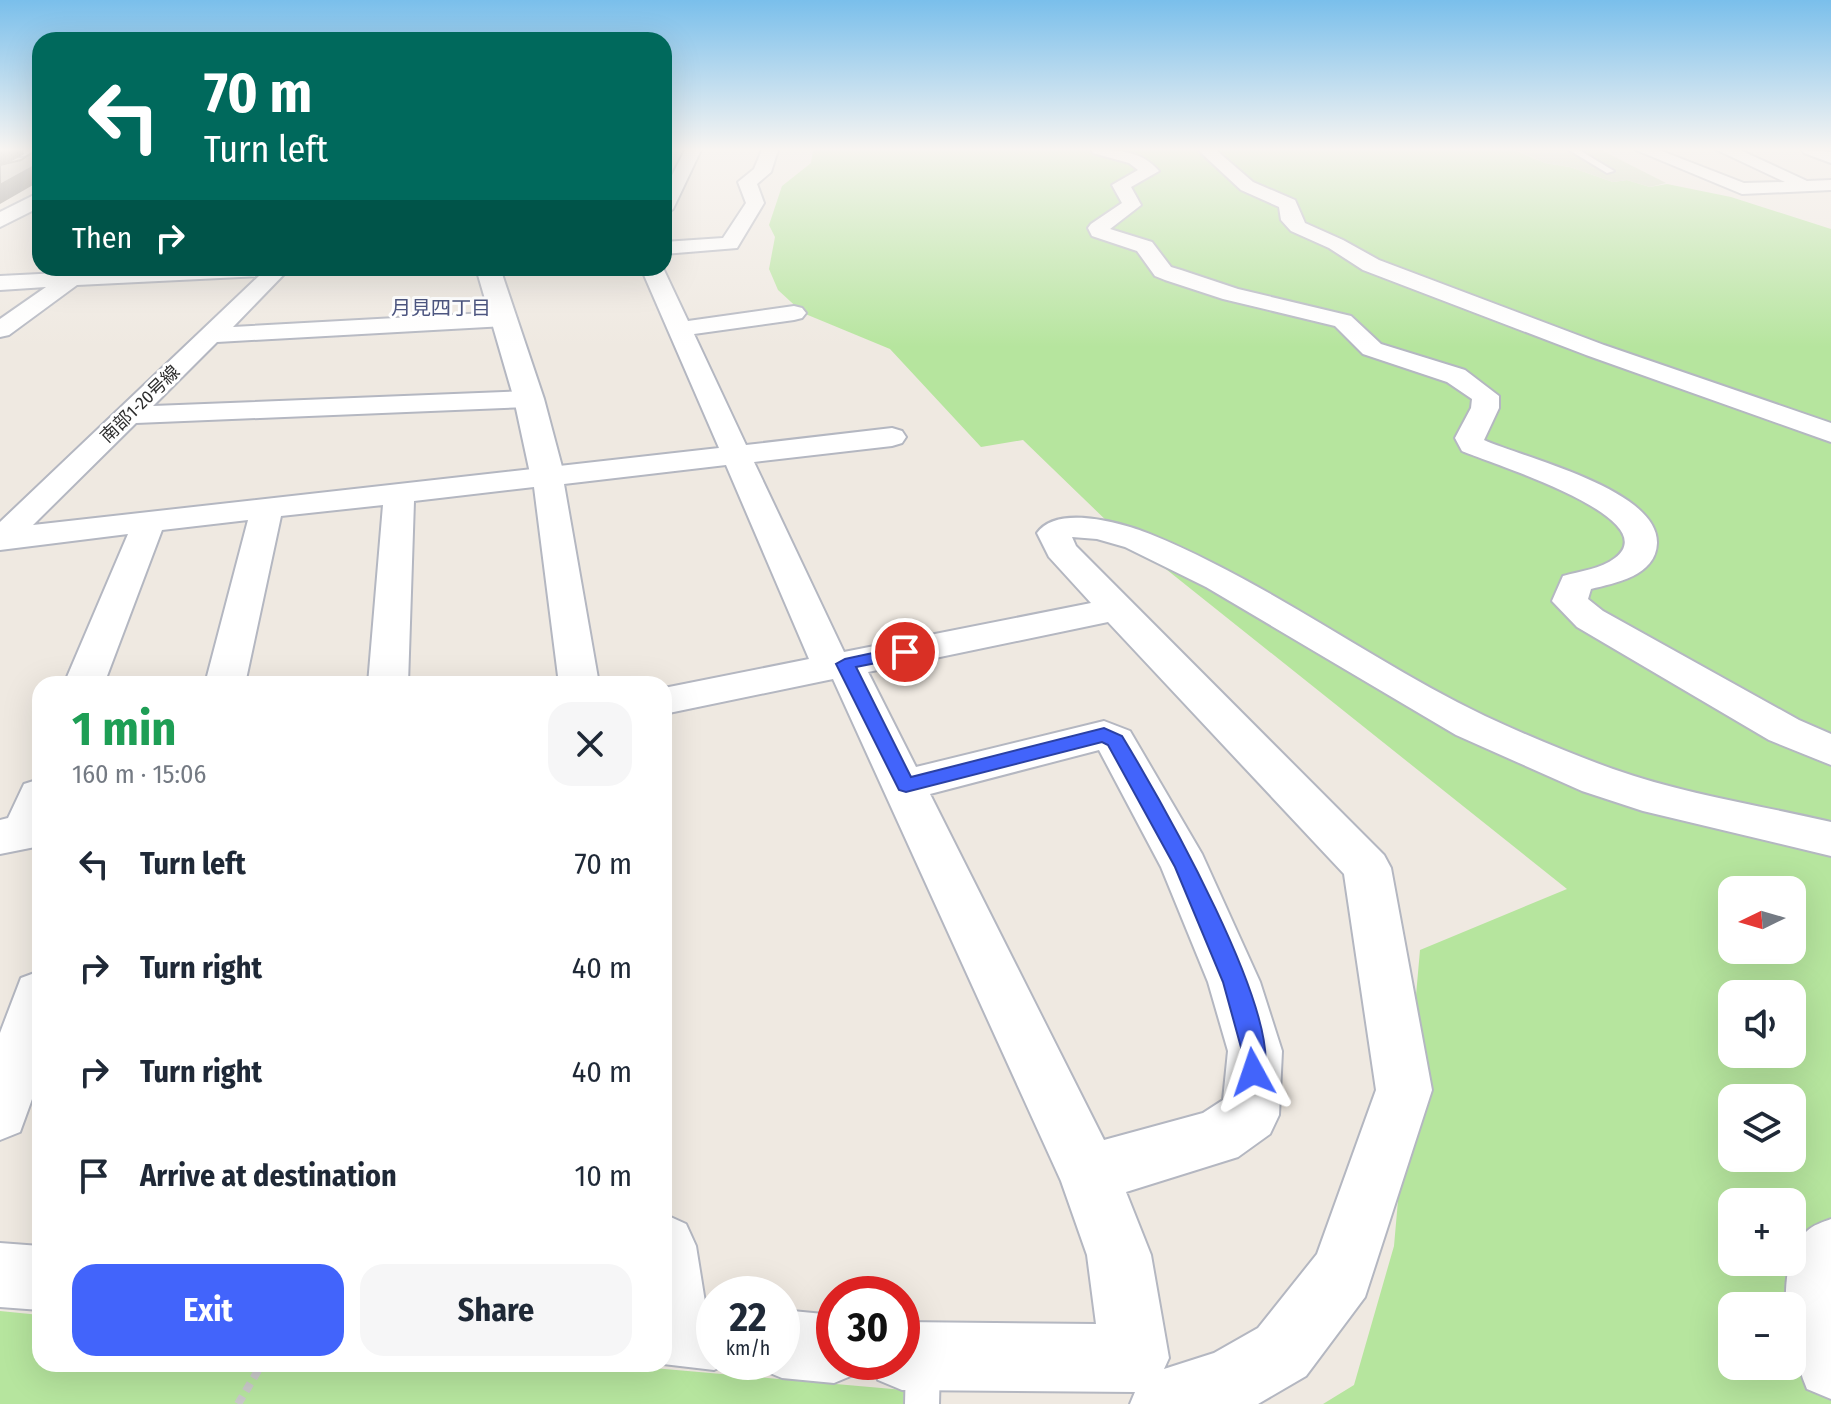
<!DOCTYPE html>
<html lang="en">
<head>
<meta charset="utf-8">
<style>
	:root { --surface:#fff; --page:#f6f6f7; --text:#1f2937; --muted:#747a83; --accent:#4264fb }
	body { margin:0; font-family:"Fira Sans Condensed","Noto Sans JP",sans-serif; background:var(--page); color:var(--text); height:100vh; display:flex; flex-direction:column; font-size:30px; white-space:nowrap }
	* { box-sizing:border-box; margin:0 }
	p { font-size:26px; color:var(--muted) }
	.icon { flex:none; width:44px; height:44px; fill:none; stroke:currentColor; stroke-width:2; stroke-linecap:round; stroke-linejoin:round }
	.map { position:relative; flex:1; overflow:hidden }
	.sheet { position:absolute; left:32px; top:676px; width:640px; height:696px; display:flex; flex-direction:column; background:var(--surface); border-radius:24px; box-shadow:0 8px 32px #0002 }
	.sheet>* { flex:none }
	.banner { position:absolute; left:32px; top:32px; width:640px; height:244px; border-radius:24px; box-shadow:0 8px 32px #0002; background:#00695c; color:#fff; overflow:hidden }
	.needle { width:52px; rotate:265deg }
	.controls { position:absolute; left:1718px; top:876px; display:grid; gap:16px }
	.controls a { display:grid; place-items:center; width:88px; height:88px; border-radius:16px; background:var(--surface); box-shadow:0 8px 32px #0002; font-size:40px }
	.speed { position:absolute; left:696px; top:1276px; display:flex; gap:16px; font-size:40px; font-weight:700; text-align:center }
	.speed>* { display:grid; place-content:center; width:104px; height:104px; border-radius:50%; background:var(--surface); box-shadow:0 8px 32px #0002; line-height:1 }
	.speed small { font-size:20px; font-weight:400 }
	.speed .limit { border:12px solid #d22; background:#fff; color:#111 }
	.pin { position:absolute; display:grid; place-items:center; width:68px; height:68px; color:#fff; margin:-34px; border:4px solid #fff; border-radius:50%; box-shadow:0 2px 8px #0007 }
	.me { position:absolute; width:88px; margin:-44px; rotate:355deg; stroke-linejoin:round; filter:drop-shadow(0 0 6px #0008) }
	.turn { display:flex; align-items:center; gap:28px; height:168px; padding:0 40px; font-size:36px }
	.turn .icon { width:104px; height:104px; stroke-width:2.5 }
	.turn b { display:block; font-size:56px; line-height:68px }
	.then { display:flex; align-items:center; height:76px; padding:0 40px; background:#0003; gap:16px; font-size:30px }
	.round { display:grid; place-items:center; flex:none; width:84px; height:84px; border-radius:24px; background:var(--page) }
	.summary { display:flex; align-items:center; justify-content:space-between; height:136px; padding:0 40px }
	h1 { font-size:48px; font-weight:700; line-height:60px; color:#1e9e55 }
	.action { display:flex; gap:16px; margin-top:auto; padding:16px 40px }
	.action a { flex:1; height:92px; border-radius:24px; background:var(--accent); color:#fff; font-size:32px; font-weight:700; line-height:92px; text-align:center }
	.action a+a { background:var(--page); color:var(--text) }
	ul { padding:0; list-style:none }
	li { display:flex; align-items:center; gap:24px; height:104px; padding:0 40px }
	li div { flex:1 }
	li b { display:block; font-size:30px }
	li em { font-style:normal }
	.map>svg:first-child { display:block }
</style>
</head>
<body>
<div class="map">
<svg width="1831" height="1404" viewBox="0 0 1831 1404">
	<rect width="100%" height="100%" fill="#efe9e1"/>
	<path fill="#b6e59e" fill-rule="evenodd" d="M813,150h702l30,13 25,4 43,15 14,-2 23,7 17,-3 64,13 100,32v1175h-508l31,-19 40,-139 26,-296 147,-61 -455,-363 -89,-86 -42,7 -91,-98 -87,-36 -25,-23 -9,-21 6,-32 -6,-12 13,-39 29,-23zM1732,890h60v60h-60zM1732,994h60v60h-60zM1732,1098h60v60h-60zM1732,1202h60v60h-60zM1732,1306h60v60h-60z
		M0,1311l40,4v49h568l296,26 -1,14h-903z"/>
	<path fill="#c8d9b8" d="M1516,150h85l65,33 -16,4 -23,-7 -14,2 -43,-15 -25,-4z"/>
	<g fill="none" stroke-linecap="round" stroke-linejoin="round">
		<defs>
			<path id="lane" d="M1569,150h10l35,21 -7,2z
				M923,1347l12,5 5,12 -1,40h-34l1,-40 5,-12z"/>
			<path id="street" d="M685,150h16l-28,59 -9,6v-24z
				M762,150h16l-7,22 -14,12 7,19 -27,45 -73,6v-12l59,-4 23,-35 -8,-21 16,-13z
				M1091,150c26,0 50,0 68,21l-28,16 10,18 -31,24 42,13 19,25 10,3 57,19 113,27 30,28 84,26 34,26v12l-15,32c40,18 174,49 173,103 -1,33 -42,40 -66,46l-3,10 15,12 196,109 32,14v31l-62,-25 -192,-113 -25,-26 11,-25c17,-5 38,-7 52,-18 54,-41 -132,-97 -153,-107l-7,-13 16,-30 1,-9 -25,-17 -84,-28 -28,-28 -112,-27 -58,-19 -10,-4 -18,-25 -45,-15 -4,-8 3,-4 31,-21 -10,-18 26,-15 -9,-7 -36,-10z
				M1198,150h18l37,32 42,18 10,23 38,17 36,20 225,85 227,78v19l-245,-87 -223,-85 -34,-22 -38,-17 -10,-11 -2,-13 -38,-17z
				M1636,150h23l85,33 41,-1 -68,-32h23l67,31 24,-1v10l-89,4z
				M1802,150l29,2v11l-27,-10z
				M158,268h132l-57,59 272,-15 8,2 4,5 -4,5 -8,2 -288,16 -64,64 376,-15 10,2 4,6 -4,6 -10,2 -393,16 -103,102 686,-77 -78,-180h22l25,53 106,-15 8,2 4,5 -4,5 -8,2 -100,14 52,111 146,-17 10,3 4,6 -4,6 -10,3 -138,16 90,190 247,-49 -42,-46 -12,-24c20,-29 86,-10 113,1 118,48 221,127 335,182 41,19 86,38 128,53 70,25 146,36 218,53v34l-188,-45 -61,-20 -126,-56 -250,-148 -81,-40 -28,-8 -25,-2 4,9 308,309 7,13 41,222 -67,207 -59,79 -48,28h-128l5,-12 -233,-2 -24,-10 -7,-18h31v-40l194,2 -9,-69 -26,-74 -228,-502 -169,35v-26l145,-29 -83,-194 -162,19 35,200h-40l-25,-197 -120,14 -6,183h-40l15,-179 -102,11 -36,168h-40l43,-164 -86,10 -58,154h-40l64,-150 -128,16v-28l259,-246 -182,9 -68,50 -9,2v-18l46,-32 -46,3v-14zM1108,622l236,252 32,216 -59,164 -59,74 -44,25 -50,16 5,-11 -18,-103 -25,-63 112,-35 32,-23 9,-19 3,-64 -22,-69 -58,-128 -72,-123 -26,-10 -188,46 -48,-95zM1099,750l62,117 47,115 20,69 -5,49 -20,13 -99,27 -174,-346z
				M40,779v67l-40,8v-34l8,-2 16,-34z
				M40,971v106l-20,55 -20,8v-107l21,-55z
				M664,1214l22,10 10,22 9,56h9v60h18l-18,8 -51,-6z
				M1831,1219v180l-24,-10c-12,-29 -15,-52 -15,-83h-6c-1,-24 2,-58 21,-75 6,-6 16,-9 24,-12z
				M0,1243l40,3v64l-40,-3z
				M782,1310l52,5v47h28l-4,11 -24,10 -52,-5 -24,-10 -2,-6h26z"/>
			<path id="secondary" d="M0,150h40v5l-40,2z
				M40,192v15l-40,20v-15z
				M476,268h24l44,131 21,79 -5,7 -12,3 -12,-3 -5,-7 -17,-79z"/>
		</defs>
		<use href="#lane" stroke="#b4b7c1" stroke-width="4"/>
		<use href="#street" stroke="#b4b7c1" stroke-width="4"/>
		<use href="#secondary" stroke="#b4b7c1" stroke-width="4"/>
		<path stroke="#c9c9c9" stroke-width="8" stroke-dasharray="9 6" stroke-linecap="butt" d="M238,1404l24,-40"/>
		<use href="#lane" fill="#fff" fill-rule="evenodd"/>
		<use href="#street" fill="#fff" fill-rule="evenodd"/>
		<use href="#secondary" fill="#fff" fill-rule="evenodd"/>
	</g>
	<path fill="#8e8b86" d="M0,150h22l2,4 -24,14z
		M40,163v18l-40,23v-19z"/>
	<path fill="#cbc7bf" stroke="#8e8b86" stroke-width="2" d="M36,150h4v13l-40,22v-20l21,-5z"/>
	<linearGradient id="sky" x2="0" y2="1"><stop stop-color="#7abfeb"/><stop offset="0.43" stop-color="#f8f5f2"/><stop offset="1" stop-color="#f8f5f2" stop-opacity="0"/></linearGradient>
	<rect width="1831" height="347" fill="url(#sky)"/>
	<path fill="#4264fb" stroke="#2b41a3" stroke-width="2" d="M905,646l9,6 -3,4 -55,11 55,110 193,-49 18,8c35,58 167,286 140,345l-9,3 -9,-3 -3,-9 1,-21 -19,-69 -48,-115 -67,-122 -6,-3 -196,50 -7,-2 -63,-126 9,-5z"/>
	<g text-anchor="middle" stroke-width="6" stroke-linejoin="round" paint-order="stroke">
		<g font-size="18" fill="#2e2e2e" stroke="#fff">
			<text transform="translate(140 404) rotate(-44)" y="6">南部1-20号線</text>
		</g>
		<g font-size="20" fill="#4d5680" stroke="#fff">
			<text x="441" y="315">月見四丁目</text>
		</g>
	</g>
</svg>
<div class="controls">
<a><svg class="needle" viewBox="-14 -14 28 28"><path d="M0-13l5 13h-10z" fill="#e53935"/><path d="M0 13l5-13h-10z" fill="#747a83"/></svg></a>
<a><svg class="icon" aria-label="sound" viewBox="0 0 24 24"><path d="M4 9h4l5-4v14l-5-4H4zM17 9q2 3 0 6"/></svg></a>
<a><svg class="icon" aria-label="layers" viewBox="0 0 24 24"><path d="M12 4l9 5-9 5-9-5zM3 14l9 5 9-5"/></svg></a>
<a>+</a>
<a>−</a>
</div>
<div class="speed"><div>22<small>km/h</small></div><div class="limit">30</div></div>
<div class="pin" style="left:905px;top:652px;background:#d93025"><svg class="icon" aria-label="arrive" viewBox="0 0 24 24"><path d="M6 21V4h12l-3 4 3 4H6"/></svg></div>
<svg class="me" style="left:1253px;top:1072px" viewBox="-20 -20 40 40"><path d="M0-17L14 15 0 8-14 15z" fill="#4264fb" stroke="#fff" stroke-width="4"/></svg>
<div class="banner">
<div class="turn"><svg class="icon" aria-label="left" viewBox="0 0 24 24"><path d="M17 20v-9H6M10 6l-5 5 5 5"/></svg><div><b>70 m</b>Turn left</div></div>
<div class="then">Then<svg class="icon" aria-label="right" viewBox="0 0 24 24"><path d="M7 20v-9h11M14 6l5 5-5 5"/></svg></div>
</div>
<section class="sheet">
<div class="summary"><div><h1>1 min</h1><p>160 m · 15:06</p></div><a class="round"><svg class="icon" aria-label="close" viewBox="0 0 24 24"><path d="M6 6l12 12M18 6L6 18"/></svg></a></div>
<ul>
<li><svg class="icon" aria-label="left" viewBox="0 0 24 24"><path d="M17 20v-9H6M10 6l-5 5 5 5"/></svg><div><b>Turn left</b></div><em>70 m</em></li>
<li><svg class="icon" aria-label="right" viewBox="0 0 24 24"><path d="M7 20v-9h11M14 6l5 5-5 5"/></svg><div><b>Turn right</b></div><em>40 m</em></li>
<li><svg class="icon" aria-label="right" viewBox="0 0 24 24"><path d="M7 20v-9h11M14 6l5 5-5 5"/></svg><div><b>Turn right</b></div><em>40 m</em></li>
<li><svg class="icon" aria-label="arrive" viewBox="0 0 24 24"><path d="M6 21V4h12l-3 4 3 4H6"/></svg><div><b>Arrive at destination</b></div><em>10 m</em></li>
</ul>
<div class="action"><a>Exit</a><a>Share</a></div>
</section>
</div>
</body>
</html>
